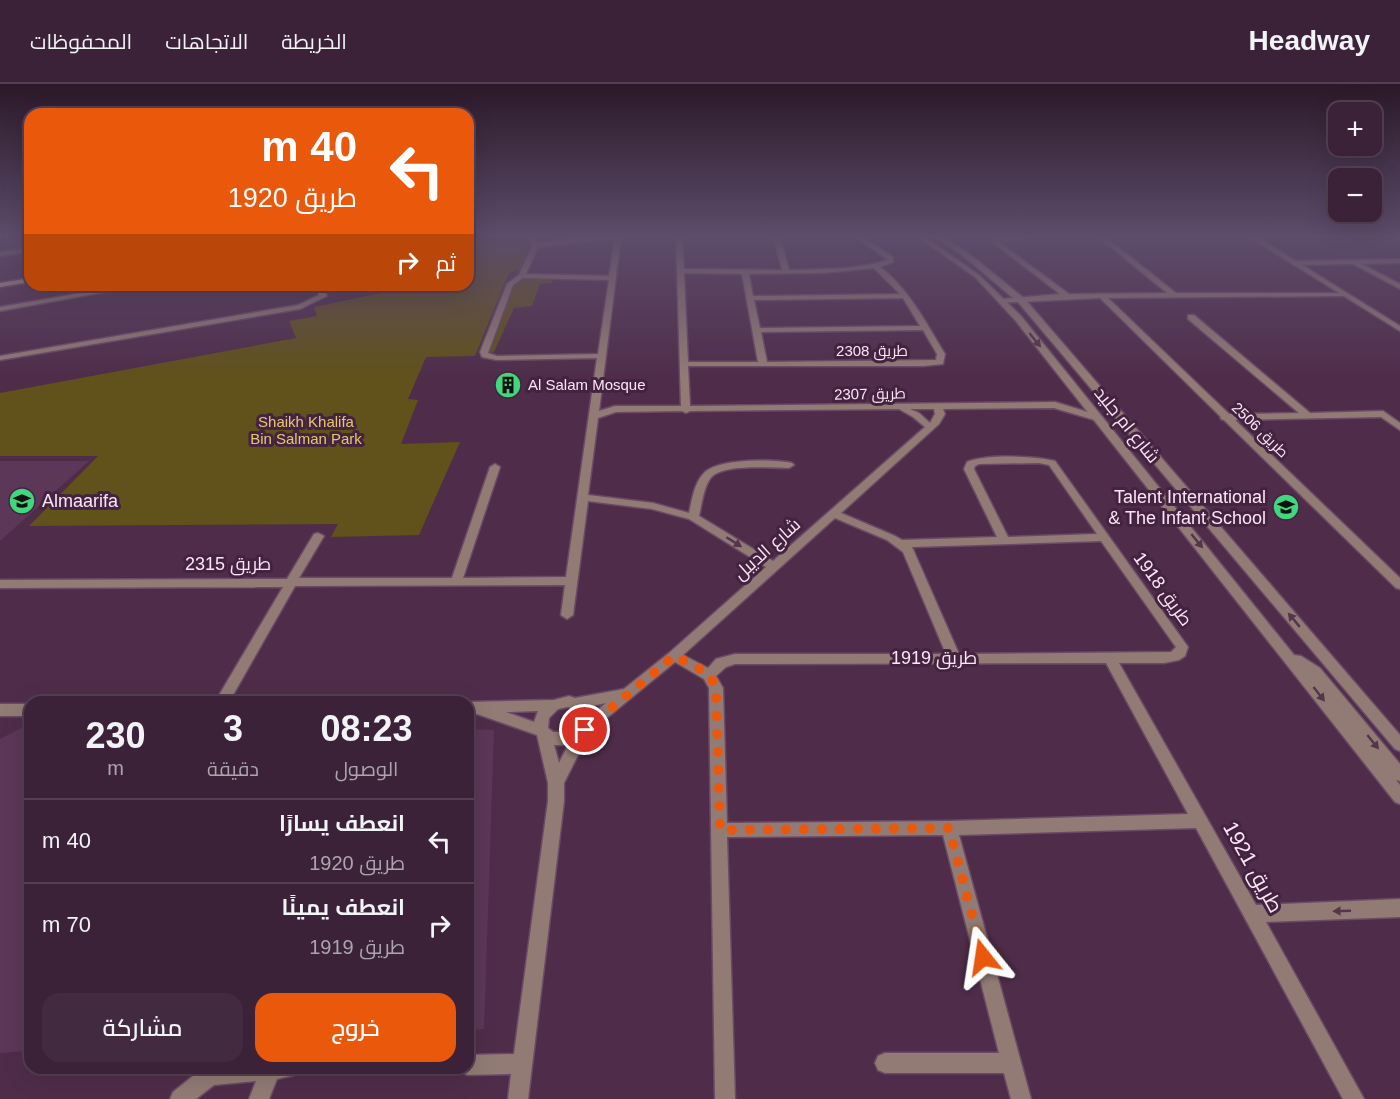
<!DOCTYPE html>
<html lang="ar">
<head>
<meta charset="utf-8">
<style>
	:root { --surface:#3b2238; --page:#422a40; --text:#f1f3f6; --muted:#aca4ae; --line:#543f53; --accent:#ea580c }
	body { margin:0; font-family:Helvetica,Cairo,sans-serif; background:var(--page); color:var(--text); direction:rtl; height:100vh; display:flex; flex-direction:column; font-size:22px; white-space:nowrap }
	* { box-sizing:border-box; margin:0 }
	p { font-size:20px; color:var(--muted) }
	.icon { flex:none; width:33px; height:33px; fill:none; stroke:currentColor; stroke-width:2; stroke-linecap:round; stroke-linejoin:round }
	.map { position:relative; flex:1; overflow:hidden; direction:ltr }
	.drawer { position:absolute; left:24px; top:612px; width:450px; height:378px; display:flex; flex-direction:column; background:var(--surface); border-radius:18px; box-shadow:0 6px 24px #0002,0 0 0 2px var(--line); direction:rtl }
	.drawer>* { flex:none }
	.top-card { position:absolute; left:24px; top:24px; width:450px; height:183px; border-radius:18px; box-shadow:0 6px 24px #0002,0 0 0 2px var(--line); direction:rtl; background:#ea580c; color:#fff; overflow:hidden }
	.fabs { position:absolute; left:1328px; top:18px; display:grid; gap:12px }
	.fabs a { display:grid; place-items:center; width:54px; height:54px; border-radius:12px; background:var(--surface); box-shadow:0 6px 24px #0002,0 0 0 2px var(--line); font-size:30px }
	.pin { position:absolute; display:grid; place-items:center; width:51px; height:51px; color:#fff; margin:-26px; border:3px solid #fff; border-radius:50%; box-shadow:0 2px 6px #0007 }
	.me { position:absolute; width:66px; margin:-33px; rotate:345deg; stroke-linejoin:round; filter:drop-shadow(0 0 4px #0008) }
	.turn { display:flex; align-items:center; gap:21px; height:126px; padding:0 18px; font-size:27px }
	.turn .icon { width:78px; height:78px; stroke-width:2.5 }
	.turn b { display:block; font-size:42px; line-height:51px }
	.then { display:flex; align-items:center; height:57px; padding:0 18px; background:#0003; gap:12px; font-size:22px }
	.eta { display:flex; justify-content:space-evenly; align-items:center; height:102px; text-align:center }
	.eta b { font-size:36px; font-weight:600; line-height:42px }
	.primary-button { display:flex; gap:12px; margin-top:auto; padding:12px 18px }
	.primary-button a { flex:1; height:69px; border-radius:18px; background:var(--accent); color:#fff; font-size:24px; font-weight:600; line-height:69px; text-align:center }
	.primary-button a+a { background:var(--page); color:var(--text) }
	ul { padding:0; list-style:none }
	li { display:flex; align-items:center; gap:18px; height:84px; padding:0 18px; border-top:2px solid var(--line) }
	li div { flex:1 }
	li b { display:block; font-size:22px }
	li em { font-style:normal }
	header { display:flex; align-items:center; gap:36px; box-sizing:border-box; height:84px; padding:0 30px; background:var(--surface); border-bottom:2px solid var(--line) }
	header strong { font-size:28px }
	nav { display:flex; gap:33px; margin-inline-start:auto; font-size:21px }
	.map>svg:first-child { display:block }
</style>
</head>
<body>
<header>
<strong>Headway</strong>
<nav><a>الخريطة</a><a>الاتجاهات</a><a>المحفوظات</a></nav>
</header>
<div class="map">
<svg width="1400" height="1015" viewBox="0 0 1400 1015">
	<rect width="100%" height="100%" fill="#4f2d4a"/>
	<path fill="#5d3758" d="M0,377h89l-89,80z
		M25,642h5v325l-30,2v-314z
		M468,645l26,1 -10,299 -16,1z"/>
	<path fill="#61511a" d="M468,151h57l3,11 -6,23 -13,4 -34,83 -49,1 -18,42 10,1 -17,44 59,-2 -41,93 -88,2 7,-13 -309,2 69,-70h-98v-63l296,-55 -7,-17 28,-5 -3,-9 77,-16 -3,-6h80z
		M552,195v4l-12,1 -8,22 -18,2 -20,44h-5l26,-70 4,-2z"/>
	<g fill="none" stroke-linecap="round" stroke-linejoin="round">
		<defs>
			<path id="minor" d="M528,151h6l3,8 68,-8h21l-5,2 -22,174 16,-5h66l-5,-171h6l2,34 98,1 -9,-35h6l10,35c33,-1 67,0 99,-10l-36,-25h8l33,22v5l-13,5c29,22 46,56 65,87l-2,10 -20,2h-235l2,40 365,-4 46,14 2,2 -5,3 -44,-13 -111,1 2,5 -6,10 -98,89 54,23 7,4 95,-3 -33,-68 3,-7c19,-8 68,-6 88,-1l133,186 -3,9 -6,4 -15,3h-45l137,242 144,-6v18l-134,5 98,177h-21l-147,-271 -237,7 72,264h-20l-7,-26h-119l-7,-3 -3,-7 3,-7 7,-3h114l-56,-218 -216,2 8,262h-20l-6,-411 -5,-9 -29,-17 -83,68 -5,7 -23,46v18l-36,298h-20l3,-25 -43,1 -7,-3 -2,-4h9v-13l46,-1 34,-253v-18l-11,-48 -60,-21h-9v-12l86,-2 15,-4 6,2 49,-9 45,-36 97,-86 -77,-48 -37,-10 -64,-8 -15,114 -6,4 -6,-4 4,-30 -270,1 -66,116h-14l68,-115 -283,1v-8l287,-1 27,-45 4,-1 6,3 -25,42h153l38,-111 5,-3 5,3 -37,111 103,-1 31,-219 -100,2 -15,-3 -2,-5 27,-68 12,-9 13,-29zM615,154l-6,38 -83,-2 12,-27zM874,184l26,26 -147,2 -4,-22 74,-1zM684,189l58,1 16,88h-70zM523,194l86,2 -11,74 -101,2 -9,-3 25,-68zM903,214l17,28 -160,2 -6,-28zM923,246l14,24 -1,6 -169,2 -6,-30zM899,325l14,8 12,10 -152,134 -74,-45c3,-12 4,-27 11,-37 10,-16 61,-11 79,-11l5,-3 -2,-2c-18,-4 -74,-5 -88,10 -10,10 -12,27 -15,40l-36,-10 -65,-8 10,-77 18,-6 66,-1 4,2 4,-2zM910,325h24l1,5 -5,9 -11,-10zM1039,379l10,2 48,69 -89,3 -34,-68 1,-3 4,-2zM835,434l52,22 16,12 43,102h-211l-19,5 -8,9 -25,-13zM1101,457l72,102 3,4 -5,5 -212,2 -47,-107zM1106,579l82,151 -239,7 -222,2 -4,-135 -7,-12 10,-9 9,-3zM606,619l-12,10 -3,-7zM568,623l12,5 2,5 -1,7 -10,8h-18l-5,-4 1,-10 9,-9zM538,627l-4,11 -28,-10zM554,661h14l-9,18z
				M1028,151h24l-53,7 70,52 98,-1 -71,-58h7l73,58h170v2l-2,1 -236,2 121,116 70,-1 -111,-94v-4h6l116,98 73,-2 17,12v7l-19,-13 -146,3 165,158v11l-4,-1 -172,-168 -3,-1 -1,-3 -120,-118 -101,5v-4h3l58,-5 -68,-52 5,-4z
				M1339,151h7l5,4 -5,1z
				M1390,151l10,2v4z
				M30,164v4l-30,4v-4z
				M1400,175v4l-38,1 38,20v5l-47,-25 -59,1 -3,-2 3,-2z
				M128,201h15l-143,26v-4z
				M316,201h6l5,11 -27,13 -300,51v-4l298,-51 21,-10z
				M0,620h30v12h-30z
				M203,984h94l-3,7 -17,4 -8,20h-20l7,-18 -42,4 -18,14h-26l3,-7z"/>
			<path id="tertiary" d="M915,151h7l57,40 42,41 273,339 7,1 19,12 80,96v17l-4,-1 4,5v19l-5,-2 -380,-482 -40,-43z
				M933,151c19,0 73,50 91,63l376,437v16l-5,-2 -377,-447 -56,-47z
				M1246,151h8l146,91v5z"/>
			<path id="secondary" d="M30,194v4l-30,5v-4z"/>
		</defs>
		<use href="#minor" stroke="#6b4a66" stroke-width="3"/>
		<use href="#tertiary" stroke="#6b4a66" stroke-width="3"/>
		<use href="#secondary" stroke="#6b4a66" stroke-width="3"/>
		<use href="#minor" fill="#927b75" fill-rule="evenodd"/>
		<use href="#tertiary" fill="#927b75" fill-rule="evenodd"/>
		<use href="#secondary" fill="#c29d96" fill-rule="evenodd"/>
	</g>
	<defs><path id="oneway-solid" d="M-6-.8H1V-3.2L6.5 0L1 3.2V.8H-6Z" transform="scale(1.5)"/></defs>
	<g fill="#54354b">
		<use href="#oneway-solid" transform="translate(1035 256) rotate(51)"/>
		<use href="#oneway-solid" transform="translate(1197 457) rotate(51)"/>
		<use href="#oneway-solid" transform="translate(734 458) rotate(32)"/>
		<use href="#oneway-solid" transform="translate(1294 536) rotate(-130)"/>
		<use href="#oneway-solid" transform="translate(1319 610) rotate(52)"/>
		<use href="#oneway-solid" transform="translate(1373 658) rotate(51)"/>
		<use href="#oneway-solid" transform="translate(1342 827) rotate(178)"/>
	</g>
	<linearGradient id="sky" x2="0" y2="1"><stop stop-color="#2b1929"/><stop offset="0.52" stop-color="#5d4c6b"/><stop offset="1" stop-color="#5d4c6b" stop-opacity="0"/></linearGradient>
	<rect width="1400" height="293" fill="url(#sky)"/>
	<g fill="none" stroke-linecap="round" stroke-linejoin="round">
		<path stroke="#ea580c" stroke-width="10" stroke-dasharray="0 18" d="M585,646l89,-74c16,8 36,14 42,32l4,142 229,-2 34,129"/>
	</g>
	<defs>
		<symbol id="building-disc" viewBox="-11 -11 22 22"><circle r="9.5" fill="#41d77c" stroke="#442340"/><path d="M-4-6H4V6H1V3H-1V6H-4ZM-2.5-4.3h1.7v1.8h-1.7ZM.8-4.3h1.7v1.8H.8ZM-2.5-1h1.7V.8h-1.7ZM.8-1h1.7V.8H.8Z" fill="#111"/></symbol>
		<symbol id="university-disc" viewBox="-11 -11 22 22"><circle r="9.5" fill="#41d77c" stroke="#442340"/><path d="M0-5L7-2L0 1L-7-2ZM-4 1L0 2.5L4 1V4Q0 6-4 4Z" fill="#111"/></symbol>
		<symbol id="school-disc" viewBox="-11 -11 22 22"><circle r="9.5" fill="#41d77c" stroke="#442340"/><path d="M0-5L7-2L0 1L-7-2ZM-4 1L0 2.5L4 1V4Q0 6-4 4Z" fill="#111"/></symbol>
	</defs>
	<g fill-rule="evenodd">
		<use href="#building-disc" x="493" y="286" width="30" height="30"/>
		<use href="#university-disc" x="7" y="402" width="30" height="30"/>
		<use href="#school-disc" x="1271" y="408" width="30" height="30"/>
	</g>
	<g text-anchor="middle" stroke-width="6" stroke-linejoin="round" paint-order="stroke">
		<g font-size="15" fill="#fbe5f6" stroke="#442340">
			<text x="872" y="272">طريق 2308</text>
			<text transform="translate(870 310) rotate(-1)" y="5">طريق 2307</text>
			<text transform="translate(1260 346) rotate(44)" y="5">طريق 2506</text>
		</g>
		<g font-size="15" fill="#fbe5f6" stroke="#442340" text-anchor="start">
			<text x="528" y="306">Al Salam Mosque</text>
		</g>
		<g font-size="15" fill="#e5c86e" stroke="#442340">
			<text x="306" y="343">Shaikh Khalifa<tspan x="306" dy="17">Bin Salman Park</tspan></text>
		</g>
		<g font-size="18" fill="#fbe5f6" stroke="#442340">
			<text transform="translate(1127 341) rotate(51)" y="6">شارع ام جليد</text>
			<text transform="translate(767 465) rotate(-42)" y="6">شارع الديبل</text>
			<text x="228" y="486">طريق 2315</text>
			<text transform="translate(1163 505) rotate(54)" y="6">طريق 1918</text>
			<text x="934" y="580">طريق 1919</text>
		</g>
		<g font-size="18" fill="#fbe5f6" stroke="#442340" text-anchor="end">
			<text x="1266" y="419">Talent International<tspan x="1266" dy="21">&amp; The Infant School</tspan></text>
			<text x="42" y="423" text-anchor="start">Almaarifa</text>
		</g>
		<g font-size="21" fill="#fbe5f6" stroke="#442340">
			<text transform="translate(1253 783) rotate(61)" y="7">طريق 1921</text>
		</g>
	</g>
</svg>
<div class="fabs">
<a>+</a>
<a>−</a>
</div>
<div class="pin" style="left:585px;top:646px;background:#d93025"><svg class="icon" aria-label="arrive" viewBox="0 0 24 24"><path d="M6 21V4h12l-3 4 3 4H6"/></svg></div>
<svg class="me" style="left:983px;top:873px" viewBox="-20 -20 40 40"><path d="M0-17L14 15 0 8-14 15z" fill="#ea580c" stroke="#fff" stroke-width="4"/></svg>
<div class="top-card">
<div class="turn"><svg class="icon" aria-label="left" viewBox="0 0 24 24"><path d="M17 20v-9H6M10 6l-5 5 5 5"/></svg><div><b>40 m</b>طريق 1920</div></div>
<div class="then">ثم<svg class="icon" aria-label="right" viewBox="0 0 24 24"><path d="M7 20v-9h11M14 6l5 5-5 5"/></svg></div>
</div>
<section class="drawer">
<div class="eta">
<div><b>08:23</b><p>الوصول</p></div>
<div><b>3</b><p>دقيقة</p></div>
<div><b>230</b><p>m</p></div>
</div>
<ul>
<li><svg class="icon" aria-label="left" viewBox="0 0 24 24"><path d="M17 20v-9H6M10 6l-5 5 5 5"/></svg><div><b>انعطف يسارًا</b><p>طريق 1920</p></div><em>40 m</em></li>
<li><svg class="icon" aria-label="right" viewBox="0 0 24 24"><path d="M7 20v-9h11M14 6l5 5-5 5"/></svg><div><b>انعطف يمينًا</b><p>طريق 1919</p></div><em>70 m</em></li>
</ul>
<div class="primary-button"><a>خروج</a><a>مشاركة</a></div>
</section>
</div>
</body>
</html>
